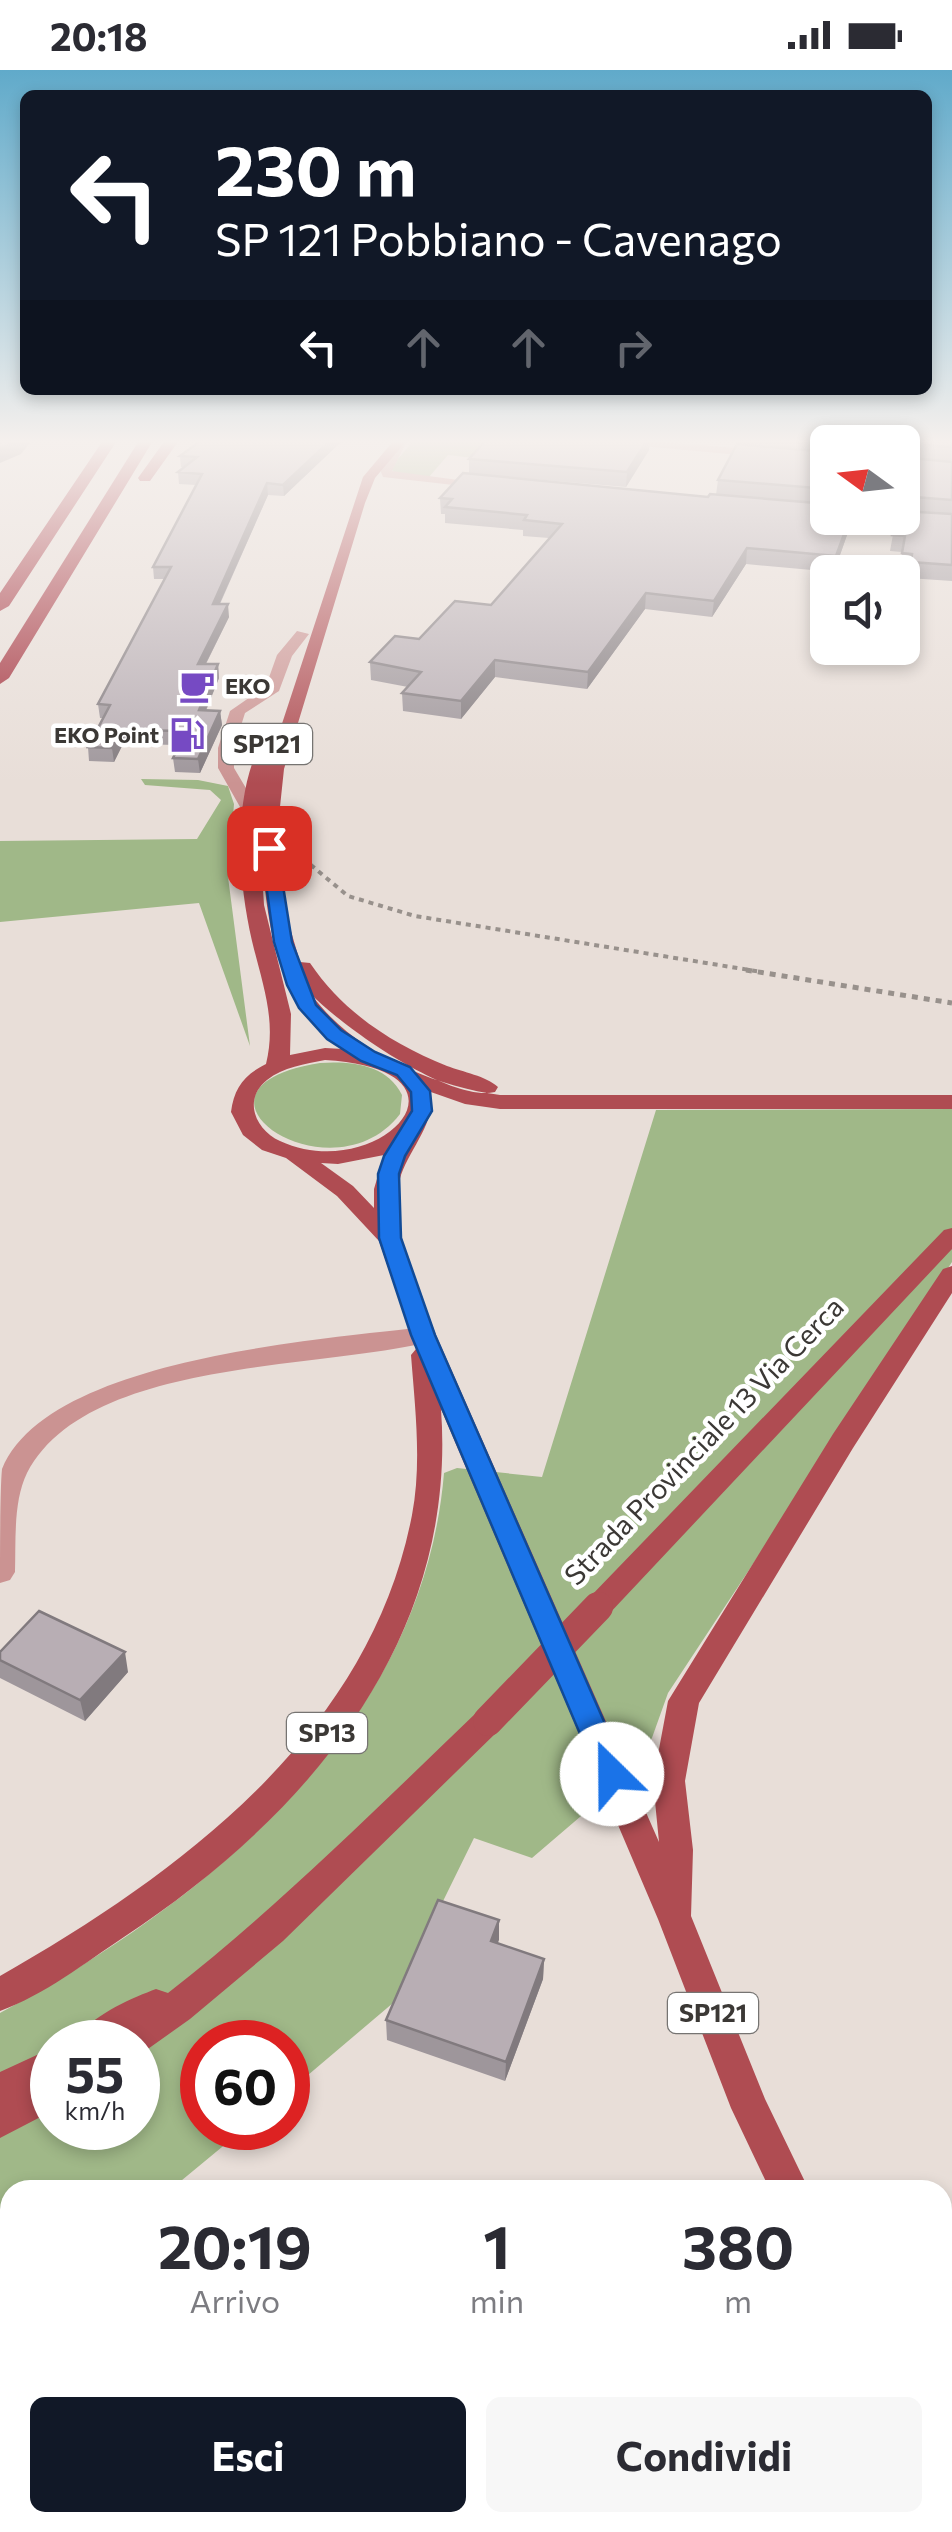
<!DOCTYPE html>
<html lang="it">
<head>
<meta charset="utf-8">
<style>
	:root { --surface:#fff; --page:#f7f7f7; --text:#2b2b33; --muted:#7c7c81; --accent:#111827 }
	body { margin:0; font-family:Commissioner,sans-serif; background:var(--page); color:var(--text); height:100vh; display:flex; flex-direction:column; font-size:38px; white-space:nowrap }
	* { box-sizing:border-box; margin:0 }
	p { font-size:32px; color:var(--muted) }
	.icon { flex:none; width:55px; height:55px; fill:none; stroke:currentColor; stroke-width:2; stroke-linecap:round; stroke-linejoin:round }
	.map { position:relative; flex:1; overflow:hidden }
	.panel { position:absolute; left:0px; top:2110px; width:952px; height:352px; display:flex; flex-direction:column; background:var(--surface); border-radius:30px 30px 0 0; box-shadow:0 5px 15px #0003 }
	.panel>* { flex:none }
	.guide { position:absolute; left:20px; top:20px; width:912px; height:305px; border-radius:15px; box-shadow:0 5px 15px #0003; background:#111827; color:#fff; overflow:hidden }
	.needle { width:65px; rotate:285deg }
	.controls { position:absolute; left:810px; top:355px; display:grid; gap:20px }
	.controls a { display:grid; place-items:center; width:110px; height:110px; border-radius:15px; background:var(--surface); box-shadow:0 5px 15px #0003; font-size:50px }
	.speed { position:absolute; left:30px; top:1950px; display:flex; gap:20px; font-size:50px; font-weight:700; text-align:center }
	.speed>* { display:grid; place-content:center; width:130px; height:130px; border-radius:50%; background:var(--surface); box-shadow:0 5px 15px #0003; line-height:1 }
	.speed small { font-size:25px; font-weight:400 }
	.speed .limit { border:15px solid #d22; background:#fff; color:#111 }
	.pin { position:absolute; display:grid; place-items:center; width:85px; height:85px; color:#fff; margin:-42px; border-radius:20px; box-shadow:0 5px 15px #0006 }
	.me { position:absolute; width:110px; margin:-55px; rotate:337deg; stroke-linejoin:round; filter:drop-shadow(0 0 8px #0008) }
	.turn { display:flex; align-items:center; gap:35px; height:210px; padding:0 30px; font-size:45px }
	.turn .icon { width:130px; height:130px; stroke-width:2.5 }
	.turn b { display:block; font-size:70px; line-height:85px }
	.lanes { display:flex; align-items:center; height:95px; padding:0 30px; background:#0003; justify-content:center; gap:50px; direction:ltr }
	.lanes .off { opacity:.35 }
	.eta { display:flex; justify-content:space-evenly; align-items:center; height:170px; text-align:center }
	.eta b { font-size:60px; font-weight:700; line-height:70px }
	.primary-button { display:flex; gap:20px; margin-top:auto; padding:20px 30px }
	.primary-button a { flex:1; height:115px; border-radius:15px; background:var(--accent); color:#fff; font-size:40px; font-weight:700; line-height:115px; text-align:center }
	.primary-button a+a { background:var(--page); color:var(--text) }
	.status { display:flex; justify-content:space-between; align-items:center; height:70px; padding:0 50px; background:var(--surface); direction:ltr }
	.status svg { height:28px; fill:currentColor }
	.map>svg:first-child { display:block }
</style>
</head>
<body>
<div class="status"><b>20:18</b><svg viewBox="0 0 49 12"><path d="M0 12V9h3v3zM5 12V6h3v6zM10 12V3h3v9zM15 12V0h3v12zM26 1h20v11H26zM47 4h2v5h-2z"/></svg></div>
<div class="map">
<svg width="952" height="2462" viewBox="0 0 952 2462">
	<rect width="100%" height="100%" fill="#e8ded8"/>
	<path fill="#a0b888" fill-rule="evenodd" d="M415,369h74l-15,19 -26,-3 -19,22 -33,-3 -6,-6z
		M141,709l57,1 30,6 6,18 -6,73 22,169 -51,-143 -199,19v-81l197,-2 24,-39 -11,-10 -65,-5z
		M320,993c30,-2 67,1 82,32l-2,19c-69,90 -239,-26 -80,-51z
		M952,1039v153l-284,431 -25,70 -111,95 -58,-20 -81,165 -105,89v-50h-86v86h43l-75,62h-160v135l-10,8v-320c209,-113 423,-287 444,-540l13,-5 85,9 114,-367zM52,1972h86v86h-86z"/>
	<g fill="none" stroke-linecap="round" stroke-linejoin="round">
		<path stroke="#98918c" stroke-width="4" stroke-dasharray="5 5" stroke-linecap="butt" d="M293,786l13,5 42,35 67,20 347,56"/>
		<path stroke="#98918c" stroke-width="5" stroke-dasharray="6 6" stroke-linecap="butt" d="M746,900l206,33"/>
		<path stroke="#98918c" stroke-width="8" stroke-dasharray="11 11" stroke-linecap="butt" d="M0,2459l8,-15"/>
		<path fill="#cb9392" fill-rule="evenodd" d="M396,369h12l-16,32 103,14 -6,4 -106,-12 -4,-10z
			M566,369h55l207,16v8z
			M297,561l12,3 -17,22 -13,35 -34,22 -11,35v20l25,42 -15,4 -26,-46v-20l12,-37 36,-25 11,-31z
			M423,1257l9,2 4,6 -4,6c-108,29 -345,16 -405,132 -14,29 -11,68 -12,99l-5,8 -10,3c0,-25 0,-94 2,-114 45,-111 318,-129 421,-142z
			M346,2452h44l2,10h-44z"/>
		<path fill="#af4c52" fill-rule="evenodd" d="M395,369h13l-33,39 -10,25 -81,266 -7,66 11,86 12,41 10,1c33,49 82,81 137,103 16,6 39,10 51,21l-3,5c-45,11 -154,-66 -184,-98 41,57 120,92 189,101h452v14h-452l-35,-5 -37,-13c13,30 -25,63 -29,93 -8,52 20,104 37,151l223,507 -6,-61 15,-80 165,-267 110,-165 9,-3v27l-99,155 -154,255 -14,78 8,69 -2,66 74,183 44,91h-39l-39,-82 -73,-189 -217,-510c17,231 -134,407 -317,528 -39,26 -80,58 -124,74v-35c182,-104 370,-243 412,-461 10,-52 3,-108 -1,-160l5,-6 -37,-108 -42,-45 -51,-38 -24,-8 -19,-15 -12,-23c3,-24 13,-37 35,-48 11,-44 -4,-81 -14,-123 -14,-61 -20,-141 9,-199h12l2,3 88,-268zM260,770c8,81 11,157 83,209l-18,-1 -35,7 1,-41 -27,-109zM325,990c164,10 53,126 -45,81 -24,-11 -38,-41 -13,-61 16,-13 38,-16 58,-20zM384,1085l-10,34v19l-21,-22 -32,-23 17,1z
			M952,1158v21l-344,366 -10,3 -10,-3 -5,-8 5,-8 356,-369z
			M488,1638l11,4 5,9 -5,9 -216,211 -93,78 -52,37v-14h-62c9,-24 56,-44 80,-53l12,4c110,-86 208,-184 309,-281z
			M52,1978v63l-52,27v-66z
			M0,2385l10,5v44l-10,-5z
			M942,2401l10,4v57l-17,-10h7z
			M63,2452h58l4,10h-58z
			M797,2452h44l-1,10h-44z"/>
		<path fill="#a22e3a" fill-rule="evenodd" d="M104,369h14l-109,167 -9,5v-18z
			M140,369h14l-145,239 -9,6v-21z
			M166,369h14l-30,42h-10l-2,-3z"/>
		<path stroke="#af4c52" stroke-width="30" d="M488,1651l110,-114"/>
	</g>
	<path fill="#9e969b" d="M344,369l-60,57 -16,-1 -48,109 9,13 -23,47h12l1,14 -13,33h14l2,14 -22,48 -25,-1 -2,-14 7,-13 -57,-1 -9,18 -25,-1 -1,-14 15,-29h-3l-2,-14 67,-125h-11l-1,-12 43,-82 -17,-1 -1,-12 6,-5h-3l-1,-11z
		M487,369h163l-1,11 -23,37 -130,-11 212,21 8,-2 2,-15 110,-28v66h25l-19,54 -88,-8 -34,53 -67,-8 -58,80 -92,-12 -34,42 -58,-8 -1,-18 6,-6 -37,-7 -1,-18 121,-57 58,-67 -26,-2v-6l-78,-7v-9h-4l-1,-16 29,-25v-14z
		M694,369h258v142l-44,-3 2,-8 -10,-1 2,-17 -12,-1 6,-33h6v-76h-74v9z
		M0,1582l128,20 -43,49 -85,-43z
		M499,1850l-2,24 47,15 -1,20 -38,102 -118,-41 -1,-20z"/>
	<path fill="#817a7e" d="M20,369h13l-12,15 -21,9v-14z
		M332,369h12l-60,57 -1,-11z
		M648,369h2l-1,11 -23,37 1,-15z
		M267,413l1,12 -54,121 -1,-12z
		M850,448h3l-19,54 2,-16z
		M747,478l-1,16 -34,53 2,-16z
		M646,523l-1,16 -58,80 1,-17z
		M228,534l1,13 -30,60 -1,-13z
		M495,590v17l-34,42v-18z
		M218,594l1,14 -19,46 -1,-14z
		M220,641l2,14 -22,48 -2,-14z
		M121,660l2,14 -9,18 -2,-14z
		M125,1582l3,20 -43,49 -5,-21z
		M499,1850v20l-8,21v-20z
		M544,1889l-1,20 -38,102 1,-19z"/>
	<path fill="#b8aeb4" stroke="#817a7e" stroke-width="2.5" d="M0,369h20l-20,10z
		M203,369h129l-49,46 -16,-2 -54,121h15l-30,60h20l-19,46 21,1 -22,48 -25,-1 13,-27 -65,-1 -9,18 -24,-1 22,-42 -12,-1 73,-137h-18l49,-93 -24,-2 19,-15 -17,-1z
		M487,369h161l-21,33 -158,-13z
		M831,369h121v8l-48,-4 -2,5v-6h-70z
		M737,374l91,8v37l-110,-9z
		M902,387l50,5v38l-50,-4z
		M463,403l245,24 2,-3 118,10v14h22l-14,38 -89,-8 -33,53 -68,-8 -58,79 -93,-12 -34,41 -59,-8 19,-21 -51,-10 25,-26 24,3 36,-38 36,4 71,-81 -38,-4 3,-5 -82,-8 7,-8 -12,-1z
		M902,441l50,3v51l-41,-3 1,-8 -10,-1 3,-17 -13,-1 4,-17h6z
		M39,1541l86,41 -45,48 -80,-40v-8z
		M438,1830l61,20 -8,21 53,18 -38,103 -120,-42z"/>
	<linearGradient id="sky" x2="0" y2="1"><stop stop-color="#60aaca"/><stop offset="0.52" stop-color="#f5f0ed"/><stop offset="1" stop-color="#f5f0ed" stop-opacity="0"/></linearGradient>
	<rect width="952" height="714" fill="url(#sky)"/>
	<path fill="#1a73e8" stroke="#114b97" stroke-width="2.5" d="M269,773l8,5 15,94 24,63 25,25 34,22 35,15 20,24 2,20 -27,45 -6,18 2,64 34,97 192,439 -5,8 -10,4 -10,-4 -5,-8 -186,-439 -32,-97 -1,-64 6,-18 28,-45 -1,-19 -14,-17 -36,-14 -34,-22 -28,-31 -12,-23 -13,-43 -13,-94z"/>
	<defs>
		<symbol id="cafe-bare" viewBox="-9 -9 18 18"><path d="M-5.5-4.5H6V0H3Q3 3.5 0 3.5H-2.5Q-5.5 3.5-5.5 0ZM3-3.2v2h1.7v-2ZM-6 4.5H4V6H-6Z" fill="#764ac3" stroke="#fff" stroke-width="2.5" paint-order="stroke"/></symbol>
		<symbol id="fuel-bare" viewBox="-9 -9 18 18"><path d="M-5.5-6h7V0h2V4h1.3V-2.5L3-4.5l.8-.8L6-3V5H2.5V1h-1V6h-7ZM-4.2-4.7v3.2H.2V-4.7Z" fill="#764ac3" stroke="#fff" stroke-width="2.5" paint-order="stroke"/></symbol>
	</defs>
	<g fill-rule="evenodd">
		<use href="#cafe-bare" x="172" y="591" width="50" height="50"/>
		<use href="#fuel-bare" x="162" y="640" width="50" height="50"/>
	</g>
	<g text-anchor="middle" stroke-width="9" stroke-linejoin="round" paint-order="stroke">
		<g font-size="22" font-weight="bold" fill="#3b3835" stroke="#fff" text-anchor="start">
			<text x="225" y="624">EKO</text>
			<text x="159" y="673" text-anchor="end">EKO Point</text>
		</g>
		<g fill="#fff" stroke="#767472" stroke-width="2.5">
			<rect x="222" y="654" width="90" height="40" rx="8"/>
			<rect x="287" y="1643" width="80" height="40" rx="8"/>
			<rect x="668" y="1923" width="90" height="40" rx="8"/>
		</g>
		<g font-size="25" font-weight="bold" fill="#3b3835">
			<text x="267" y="683">SP121</text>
			<text x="327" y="1672">SP13</text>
			<text x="713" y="1952">SP121</text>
		</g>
		<g font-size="28" fill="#3b3835" stroke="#fff">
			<text transform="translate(704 1371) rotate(-46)" y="10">Strada Provinciale 13 Via Cerca</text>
		</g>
	</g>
</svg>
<div class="controls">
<a><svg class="needle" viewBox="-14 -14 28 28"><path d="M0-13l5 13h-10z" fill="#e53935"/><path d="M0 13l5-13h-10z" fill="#7c7c81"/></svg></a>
<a><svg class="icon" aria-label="sound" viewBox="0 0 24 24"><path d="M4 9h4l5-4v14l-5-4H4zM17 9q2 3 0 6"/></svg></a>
</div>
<div class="speed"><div>55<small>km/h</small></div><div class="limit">60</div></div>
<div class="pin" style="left:269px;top:778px;background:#d93025"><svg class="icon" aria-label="arrive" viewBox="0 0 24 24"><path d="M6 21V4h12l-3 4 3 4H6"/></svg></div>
<svg class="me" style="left:612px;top:1704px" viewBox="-20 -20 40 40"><circle r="19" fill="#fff"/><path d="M0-13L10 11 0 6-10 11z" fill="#1a73e8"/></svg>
<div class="guide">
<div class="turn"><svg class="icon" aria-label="left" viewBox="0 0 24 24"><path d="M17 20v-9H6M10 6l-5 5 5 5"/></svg><div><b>230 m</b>SP 121 Pobbiano - Cavenago</div></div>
<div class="lanes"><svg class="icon" aria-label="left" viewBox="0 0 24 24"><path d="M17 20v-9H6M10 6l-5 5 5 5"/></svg><svg class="icon off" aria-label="ahead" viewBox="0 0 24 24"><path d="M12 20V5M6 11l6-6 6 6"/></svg><svg class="icon off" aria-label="ahead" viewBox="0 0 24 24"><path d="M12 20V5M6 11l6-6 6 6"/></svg><svg class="icon off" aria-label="right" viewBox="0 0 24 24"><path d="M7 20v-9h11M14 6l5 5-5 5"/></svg></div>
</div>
<section class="panel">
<div class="eta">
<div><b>20:19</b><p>Arrivo</p></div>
<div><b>1</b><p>min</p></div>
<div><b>380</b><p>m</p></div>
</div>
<div class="primary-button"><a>Esci</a><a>Condividi</a></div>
</section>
</div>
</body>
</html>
